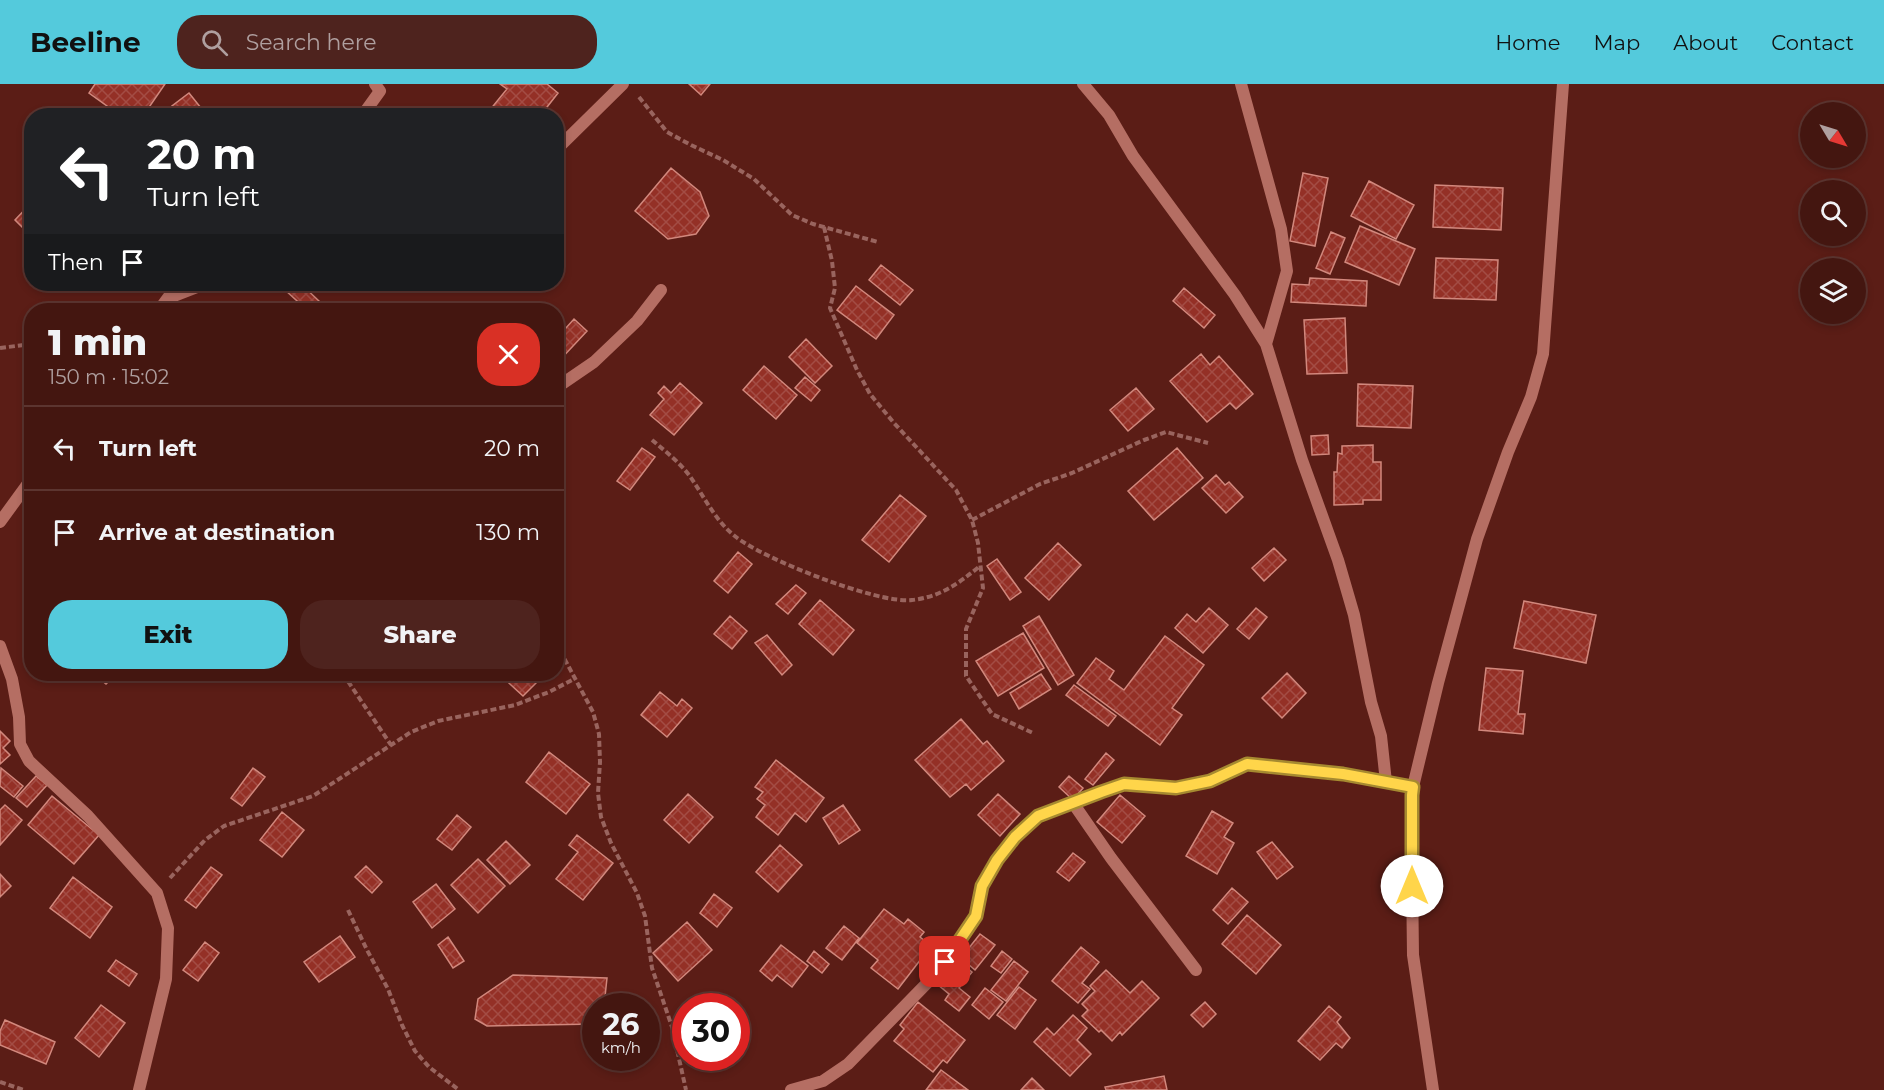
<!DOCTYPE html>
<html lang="en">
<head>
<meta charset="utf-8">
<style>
	:root { --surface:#441610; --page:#4e231e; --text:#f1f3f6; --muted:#af9f9f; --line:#5c3530; --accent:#54cadc }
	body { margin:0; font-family:Montserrat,sans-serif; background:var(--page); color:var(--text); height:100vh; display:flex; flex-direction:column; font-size:22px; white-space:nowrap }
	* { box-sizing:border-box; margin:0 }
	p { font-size:20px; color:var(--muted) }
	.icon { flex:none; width:33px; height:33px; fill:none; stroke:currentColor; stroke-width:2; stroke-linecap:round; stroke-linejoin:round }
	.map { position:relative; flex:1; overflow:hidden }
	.details { position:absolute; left:24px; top:219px; width:540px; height:378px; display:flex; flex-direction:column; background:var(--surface); border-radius:24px; box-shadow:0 3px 9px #0003,0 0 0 2px var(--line) }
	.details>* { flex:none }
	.top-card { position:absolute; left:24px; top:24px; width:540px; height:183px; border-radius:24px; box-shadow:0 3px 9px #0003,0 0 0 2px var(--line); background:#202124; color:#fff; overflow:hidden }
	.needle { width:39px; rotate:128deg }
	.tools { position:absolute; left:1800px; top:18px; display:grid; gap:12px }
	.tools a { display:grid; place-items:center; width:66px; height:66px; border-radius:50%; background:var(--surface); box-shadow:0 3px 9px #0003,0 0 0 2px var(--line); font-size:30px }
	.speed { position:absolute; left:582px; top:909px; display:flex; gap:12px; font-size:30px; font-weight:700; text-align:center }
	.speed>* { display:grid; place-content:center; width:78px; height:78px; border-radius:50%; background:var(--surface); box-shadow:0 3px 9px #0003,0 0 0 2px var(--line); line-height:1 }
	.speed small { font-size:15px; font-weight:400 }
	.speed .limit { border:9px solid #d22; background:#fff; color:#111 }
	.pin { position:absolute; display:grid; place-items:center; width:51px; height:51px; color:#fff; margin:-26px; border-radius:12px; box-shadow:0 3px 9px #0006 }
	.me { position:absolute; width:66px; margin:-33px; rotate:0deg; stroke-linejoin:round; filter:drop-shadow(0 0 4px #0008) }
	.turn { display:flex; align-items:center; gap:21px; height:126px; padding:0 24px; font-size:27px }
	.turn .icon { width:78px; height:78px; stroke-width:2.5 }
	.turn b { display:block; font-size:42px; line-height:51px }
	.then { display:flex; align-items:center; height:57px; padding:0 24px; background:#0003; gap:12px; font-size:22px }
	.round { display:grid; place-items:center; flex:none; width:63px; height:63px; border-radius:24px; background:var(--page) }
	.overview { display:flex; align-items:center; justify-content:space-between; height:102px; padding:0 24px }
	h1 { font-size:36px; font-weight:800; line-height:45px }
	.cta { display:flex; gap:12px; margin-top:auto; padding:12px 24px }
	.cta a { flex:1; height:69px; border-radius:24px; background:var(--accent); color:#111; font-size:24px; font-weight:800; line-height:69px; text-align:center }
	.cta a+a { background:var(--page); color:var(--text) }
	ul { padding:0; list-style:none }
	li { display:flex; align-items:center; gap:18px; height:84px; padding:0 24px; border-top:2px solid var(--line) }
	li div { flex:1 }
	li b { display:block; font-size:22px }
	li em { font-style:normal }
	header { display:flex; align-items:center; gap:36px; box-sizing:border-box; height:84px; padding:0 30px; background:var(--accent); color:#111 }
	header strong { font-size:28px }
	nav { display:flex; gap:33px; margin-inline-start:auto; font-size:21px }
	.search { width:420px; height:54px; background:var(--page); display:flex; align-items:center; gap:15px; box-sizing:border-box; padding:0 21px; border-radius:24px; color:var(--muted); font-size:22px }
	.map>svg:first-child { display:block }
</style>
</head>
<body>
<header>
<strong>Beeline</strong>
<div class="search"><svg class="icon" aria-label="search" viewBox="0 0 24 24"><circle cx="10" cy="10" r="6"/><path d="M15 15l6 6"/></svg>Search here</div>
<nav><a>Home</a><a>Map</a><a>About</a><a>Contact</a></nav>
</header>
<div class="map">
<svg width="1884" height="1006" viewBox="0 0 1884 1006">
	<defs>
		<pattern id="building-cross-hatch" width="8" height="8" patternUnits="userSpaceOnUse" patternTransform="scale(1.5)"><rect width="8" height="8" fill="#943026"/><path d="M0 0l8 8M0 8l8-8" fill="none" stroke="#a34c44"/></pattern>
	</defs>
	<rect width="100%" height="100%" fill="#5b1d16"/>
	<path fill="url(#building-cross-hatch)" stroke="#d2887d" stroke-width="1.5" d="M95,0h70l-22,32h-22l-32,-23z
		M500,0h47l11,9 -18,23h-55l22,-27z
		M689,0h21l-9,11z
		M189,9l16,20 -3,3h-28l3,-3 -5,-7z
		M671,84l29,24 9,24 -13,18 -28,5 -33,-28z
		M1303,89l25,5 -13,68 -25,-5z
		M1369,97l45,24 -18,34 -45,-23z
		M1435,101l68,3 -2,42 -68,-3z
		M31,119h1v34l-17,-17z
		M1360,142l55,23 -16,36 -54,-23z
		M1331,148l14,6 -15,36 -14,-6z
		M1436,174l62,2 -2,40 -62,-2z
		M881,181l32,25 -13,15 -31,-25z
		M1310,194l57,3 -1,25 -75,-4 1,-18 17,1z
		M290,200h11l19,18 -8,8h-5l-23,-21z
		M856,202l38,29 -18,24 -39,-29z
		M1184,204l31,27 -11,13 -31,-27z
		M1345,234l2,55 -40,1 -3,-54z
		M574,235l13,12 -28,30 -3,-3v-19z
		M806,255l26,27 -17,17 -26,-26z
		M1201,270l9,11 9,-9 34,38 -17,15 -6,-6 -23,19 -37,-41z
		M764,282l33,29 -21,24 -33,-29z
		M805,293l15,13 -9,11 -16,-13z
		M680,299l22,20 -28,32 -24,-20 14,-16 -6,-6 6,-7 7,7z
		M1358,300l55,2 -2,42 -54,-2z
		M1136,304l18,21 -26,22 -18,-21z
		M1328,351l1,19 -17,1 -1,-19z
		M1373,361v17h8v38h-18v4l-29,1v-33h3l1,-19 4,1v-8z
		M642,364l13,9 -25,33 -13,-9z
		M1177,364l26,30 -49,42 -26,-29z
		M1216,391l9,10 4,-3 14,15 -17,16 -24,-25z
		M900,411l26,21 -37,46 -27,-22z
		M1058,459l23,22 -32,35 -24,-22z
		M1274,464l12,12 -22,21 -12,-13z
		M738,468l14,12 -24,29 -14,-12z
		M997,475l24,33 -11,8 -23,-34z
		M796,501l10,8 -18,21 -12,-10z
		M820,516l34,30 -21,25 -34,-31z
		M1524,517l72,14 -10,48 -72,-15z
		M1209,524l19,17 -25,28 -28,-25 12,-14 9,8z
		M1256,524l11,9 -18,22 -12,-10z
		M730,532l17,15 -15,18 -18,-15z
		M1039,532l35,59 -16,10 -35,-59z
		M1023,549l21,35 -46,28 -22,-35z
		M767,551l25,30 -10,10 -27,-32z
		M1165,552l39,29 -32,43 10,7 -22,30 -83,-62 19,-25 18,13 -5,8 15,11z
		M1486,584l37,3 -5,43h7l-2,20 -44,-4z
		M1287,589l19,20 -24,25 -20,-20z
		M94,590h22l-10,10z
		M499,590h46l-22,22z
		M1041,590l10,15 -32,20 -9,-16z
		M1074,601l42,31 -8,10 -42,-31z
		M660,608l17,14 5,-7 10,9 -25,29 -26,-22z
		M961,635l22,25 4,-3 17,20 -33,29 -5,-6 -16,13 -35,-37z
		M0,647l10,10 -7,7 7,7 -10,9z
		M549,668l41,32 -24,30 -40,-32z
		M1106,669l8,7 -21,25 -8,-6z
		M776,676l48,38 -18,24 -11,-9 -17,22 -22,-18 9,-12 -8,-6 6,-7 -8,-5z
		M1,684l22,18 -9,11 -14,-11z
		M253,684l12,9 -23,29 -11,-8z
		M36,692l11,9 -20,22 -11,-9z
		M1069,692l14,12 -10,12 -14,-13z
		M688,710l25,23 -24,26 -25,-23z
		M998,710l22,20 -20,22 -22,-21z
		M1120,711l25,21 -23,27 -25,-21z
		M52,712l47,39 -25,29 -46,-39z
		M5,721l17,15 -22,25v-35z
		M843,721l17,25 -21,14 -16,-26z
		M1212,727l21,12 -9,14 10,6 -17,31 -31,-18z
		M282,728l22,18 -22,27 -22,-17z
		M457,731l14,12 -19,23 -15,-11z
		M577,751l36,28 -30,37 -27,-21 22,-27 -9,-7z
		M506,757l24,24 -20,19 -23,-24z
		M1272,758l21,25 -16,12 -20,-27z
		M780,761l22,20 -24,27 -22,-20z
		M1073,769l12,9 -16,19 -12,-9z
		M478,775l27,27 -27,27 -27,-28z
		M366,782l16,16 -10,11 -17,-16z
		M211,783l11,8 -26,33 -11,-8z
		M0,790l11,12 -11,11z
		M73,793l39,30 -22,31 -40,-30z
		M436,800l19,25 -23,19 -19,-26z
		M1232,804l16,14 -20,22 -15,-14z
		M714,810l18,14 -15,19 -17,-14z
		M884,825l20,15 4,-5 16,13 -4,5 11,9 -33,43 -27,-21 7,-8 -21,-17z
		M1247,831l34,30 -25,29 -34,-30z
		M687,838l25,28 -34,31 -25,-28z
		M844,842l15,12 -17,22 -16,-12z
		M980,850l15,11 -20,25 -14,-12z
		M340,852l15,21 -36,25 -15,-20z
		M448,853l16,24 -11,7 -15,-23z
		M205,858l14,11 -21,28 -15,-11z
		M781,861l27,21 -16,21 -15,-12 -5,6 -12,-10z
		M1081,863l18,15 -17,21 8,6 -12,14 -26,-22z
		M814,867l15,13 -7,9 -15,-12z
		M1002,867l10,8 -11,14 -10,-7z
		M116,876l21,14 -8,12 -21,-15z
		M958,876l14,12 -13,16 11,9 -11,14 -14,-11 4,-6 -11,-9z
		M1014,877l14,11 -22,29 -15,-11z
		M1106,886l24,23 12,-12 17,17 -37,37 -2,-3 -8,9 -11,-11 -2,2 -17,-16 6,-6 -6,-6 13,-13 -5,-5z
		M513,891l94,3 -3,28h-8v18l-109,2 -12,-7 3,-20z
		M1019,903l17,13 -21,29 -18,-14z
		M985,904l18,14 -14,17 -17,-14z
		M918,918l47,38 -18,23 -4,-3 -10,12 -39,-31 10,-12 -4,-4z
		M1205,918l11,12 -13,13 -12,-12z
		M101,921l24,18 -26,34 -24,-19z
		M1329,922l12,11 -4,5 13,16 -8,10 -6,-5 -16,17 -22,-19z
		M1073,931l14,13 -10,12 14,14 -21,22 -36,-34 13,-14 7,7z
		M5,936l50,22 -9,22 -46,-19v-14z
		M941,986l27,20h-42z
		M1164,992l3,14h-61l-1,-3z
		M1032,994l12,12h-23z"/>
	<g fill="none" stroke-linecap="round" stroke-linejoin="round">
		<path stroke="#99645e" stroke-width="4" stroke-dasharray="6 3" stroke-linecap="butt" d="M639,13l28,35 24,13 32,15 31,19 38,36 21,9 65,18
			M824,143l8,34 3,27 -5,20 27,62 13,24 24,29 62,67 16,30 6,23 5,45 -17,41v47l26,38 41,19
			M0,264l32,-4
			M652,356c13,11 27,22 37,35 15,21 26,46 47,62 28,22 141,67 176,63 28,-3 46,-16 68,-34
			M972,436l68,-36 32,-11 72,-33 22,-8 42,11
			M556,559l37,69 6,22 1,28 -2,31 3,24 10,26 26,50 8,23 7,52 20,59 14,63
			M343,590l48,71
			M170,794l35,-38 19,-14 89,-30 98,-64 27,-11 77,-16 34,-13 25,-13
			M348,826l19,40 21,39 14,36 13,26 14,16 30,23
			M0,998l24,8"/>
		<path stroke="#b56e63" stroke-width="12" d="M1083,0l26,31 24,41 102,139 31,49 36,116 36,100 16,55 17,87 10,34 5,46
			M1241,0l40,145 6,42 -21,73
			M362,32l18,-25 -5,-7
			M556,66l67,-66
			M169,214l36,-14
			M159,226l19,-26
			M556,304l38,-26 43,-41 24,-31
			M0,438l32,-44
			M0,562l12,33 7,38 1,27 9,17 59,55 69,77 11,35 -2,51 -27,111
			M1073,719l38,55 85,112
			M791,1006l32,-9 25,-17 85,-87 24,-30 19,-31 6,-29 15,-27 18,-23 23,-21 86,-32 52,4 34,-7 37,-17 96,10 70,13
			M1433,1006l-20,-135 -2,-160 27,-112 39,-144 31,-87 23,-55 12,-43 20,-270"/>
	</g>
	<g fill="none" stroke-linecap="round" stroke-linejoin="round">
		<defs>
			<path id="route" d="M945,878l31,-46 6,-30 15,-26 18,-23 23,-21 63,-24 23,-8 52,4 34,-7 37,-17 96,10 70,13 -1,8v91"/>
		</defs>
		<use href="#route" stroke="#a68a30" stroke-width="15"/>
		<use href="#route" stroke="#ffd54a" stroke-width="10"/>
	</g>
</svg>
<div class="tools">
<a><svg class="needle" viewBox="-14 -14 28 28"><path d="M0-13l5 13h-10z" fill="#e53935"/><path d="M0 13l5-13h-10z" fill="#af9f9f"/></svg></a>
<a><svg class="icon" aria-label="search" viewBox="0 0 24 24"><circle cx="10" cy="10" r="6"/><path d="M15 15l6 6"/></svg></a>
<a><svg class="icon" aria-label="layers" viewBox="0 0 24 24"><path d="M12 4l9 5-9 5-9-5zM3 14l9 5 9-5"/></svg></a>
</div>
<div class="speed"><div>26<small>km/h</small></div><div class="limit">30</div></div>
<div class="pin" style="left:945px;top:878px;background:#d93025"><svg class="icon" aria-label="arrive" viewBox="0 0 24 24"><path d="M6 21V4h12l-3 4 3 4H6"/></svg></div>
<svg class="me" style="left:1412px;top:802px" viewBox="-20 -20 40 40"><circle r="19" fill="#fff"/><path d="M0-13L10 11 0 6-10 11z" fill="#ffd54a"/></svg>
<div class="top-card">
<div class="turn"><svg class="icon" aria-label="left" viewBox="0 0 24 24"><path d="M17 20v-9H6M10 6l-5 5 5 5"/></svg><div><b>20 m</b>Turn left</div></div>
<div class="then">Then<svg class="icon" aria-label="arrive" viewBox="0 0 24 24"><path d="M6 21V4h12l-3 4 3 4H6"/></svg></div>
</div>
<section class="details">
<div class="overview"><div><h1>1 min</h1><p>150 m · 15:02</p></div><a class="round" style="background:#d93025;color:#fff"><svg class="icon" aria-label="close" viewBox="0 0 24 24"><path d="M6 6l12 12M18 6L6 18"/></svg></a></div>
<ul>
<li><svg class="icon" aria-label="left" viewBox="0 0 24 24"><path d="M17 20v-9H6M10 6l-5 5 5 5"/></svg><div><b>Turn left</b></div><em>20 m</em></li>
<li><svg class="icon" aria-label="arrive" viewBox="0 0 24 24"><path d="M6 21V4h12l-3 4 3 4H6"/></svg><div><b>Arrive at destination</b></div><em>130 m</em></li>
</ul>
<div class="cta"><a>Exit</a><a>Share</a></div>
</section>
</div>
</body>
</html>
